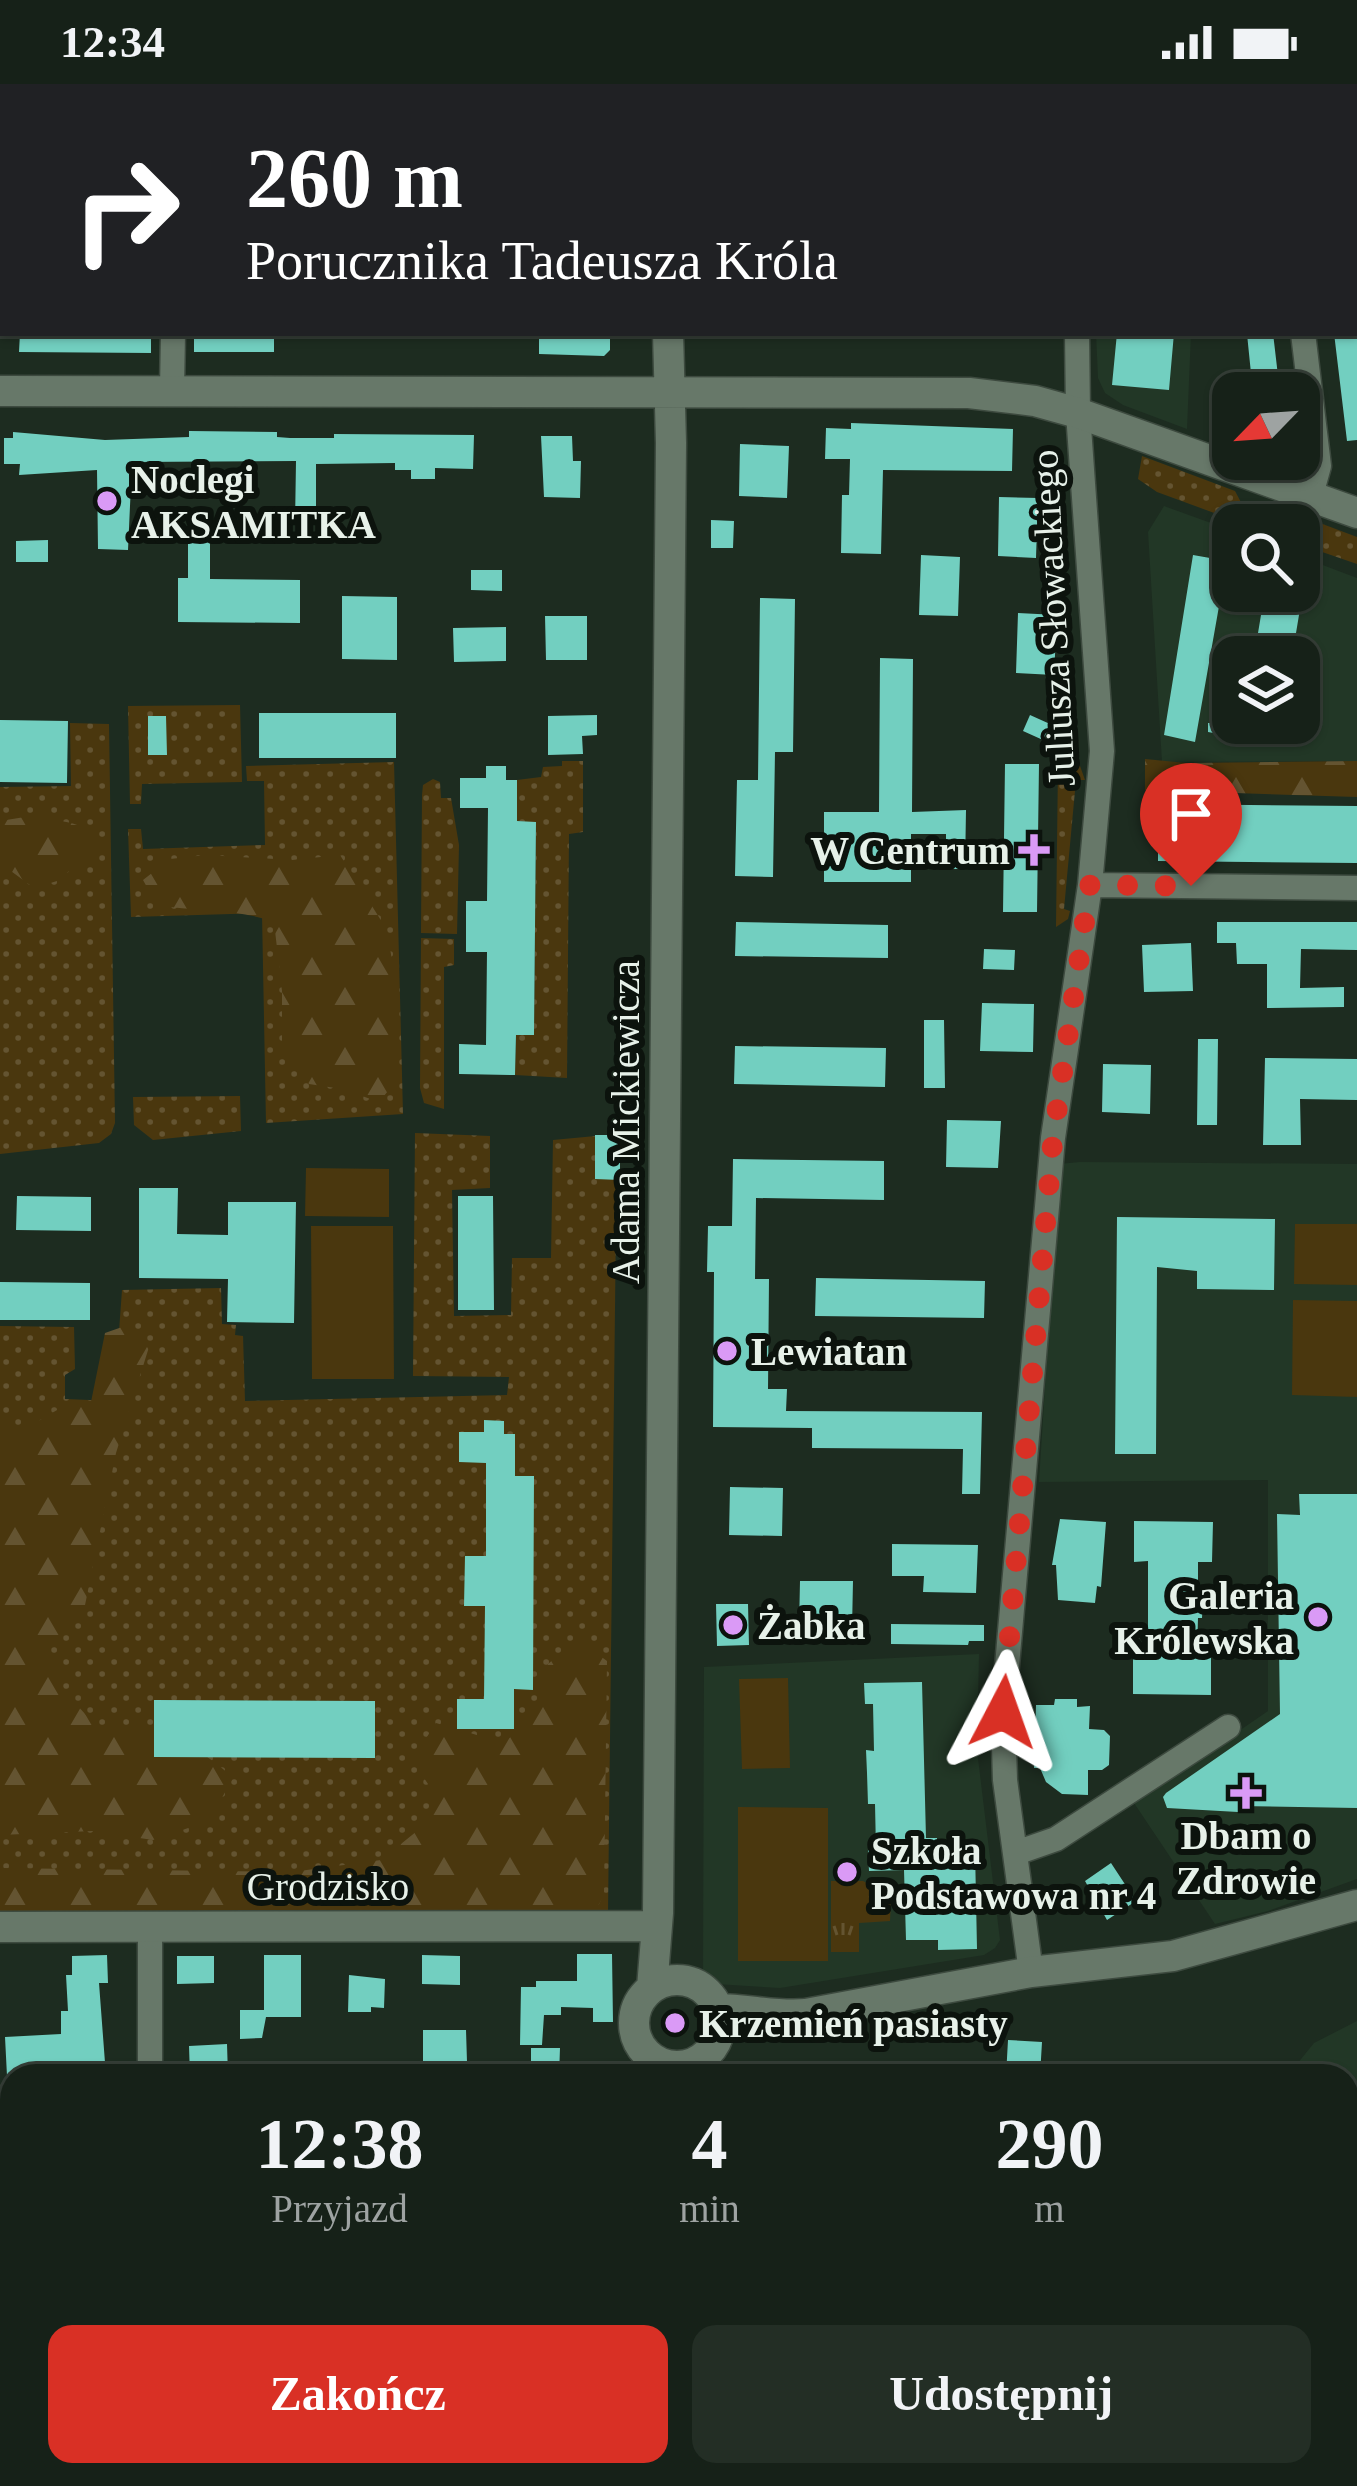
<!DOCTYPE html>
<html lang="pl">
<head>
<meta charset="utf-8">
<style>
	:root { --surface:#162118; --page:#232e25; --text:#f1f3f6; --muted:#9ea3a2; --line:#353e37; --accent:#d93025 }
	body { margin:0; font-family:"Times New Roman",serif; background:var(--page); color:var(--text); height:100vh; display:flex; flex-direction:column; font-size:45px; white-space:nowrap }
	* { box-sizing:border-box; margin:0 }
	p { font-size:39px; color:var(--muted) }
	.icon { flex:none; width:66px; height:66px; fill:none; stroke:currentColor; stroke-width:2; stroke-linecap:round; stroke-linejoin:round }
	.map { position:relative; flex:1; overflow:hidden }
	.details { position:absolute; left:0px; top:1980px; width:1359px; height:423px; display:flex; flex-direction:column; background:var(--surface); border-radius:36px 36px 0 0; box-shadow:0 3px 9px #0004,0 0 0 3px var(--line) }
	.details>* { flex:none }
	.hud { position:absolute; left:0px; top:0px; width:1359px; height:252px; box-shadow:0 3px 9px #0004,0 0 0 3px var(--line); background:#202124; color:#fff; overflow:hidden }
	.needle { width:78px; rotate:245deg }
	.fabs { position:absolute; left:1212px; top:288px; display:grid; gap:24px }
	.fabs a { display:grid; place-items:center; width:108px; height:108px; border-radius:24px; background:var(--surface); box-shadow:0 3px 9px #0004,0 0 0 3px var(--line); font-size:60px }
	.pin { position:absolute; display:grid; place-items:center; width:102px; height:102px; color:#fff; margin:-123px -51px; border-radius:50% 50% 50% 0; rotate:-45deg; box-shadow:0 0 12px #0007 }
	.pin .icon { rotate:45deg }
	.me { position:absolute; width:132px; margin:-66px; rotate:4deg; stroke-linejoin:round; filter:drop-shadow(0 0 9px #0008) }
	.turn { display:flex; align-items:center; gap:42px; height:252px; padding:0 48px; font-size:54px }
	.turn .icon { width:156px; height:156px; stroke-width:2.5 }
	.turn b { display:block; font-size:84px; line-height:102px }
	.eta { display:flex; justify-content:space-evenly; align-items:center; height:204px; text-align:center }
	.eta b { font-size:72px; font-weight:800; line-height:84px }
	.button { display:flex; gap:24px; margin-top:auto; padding:24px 48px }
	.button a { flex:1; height:138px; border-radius:24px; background:var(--accent); color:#fff; font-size:48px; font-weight:800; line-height:138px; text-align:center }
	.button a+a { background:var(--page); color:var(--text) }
	.status { display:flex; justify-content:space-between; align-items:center; height:84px; padding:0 60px; background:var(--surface); direction:ltr }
	.status svg { height:33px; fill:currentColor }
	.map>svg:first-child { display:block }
</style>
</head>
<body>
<div class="status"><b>12:34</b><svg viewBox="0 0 49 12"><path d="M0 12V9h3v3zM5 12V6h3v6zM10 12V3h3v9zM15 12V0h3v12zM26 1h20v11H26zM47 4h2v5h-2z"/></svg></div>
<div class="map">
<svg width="1357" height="2402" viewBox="0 0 1357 2402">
	<defs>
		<pattern id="grass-dots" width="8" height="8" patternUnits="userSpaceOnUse" patternTransform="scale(3)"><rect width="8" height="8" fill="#4a370e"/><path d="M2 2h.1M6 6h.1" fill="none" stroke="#645431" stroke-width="1.8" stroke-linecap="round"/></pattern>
		<pattern id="forest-firs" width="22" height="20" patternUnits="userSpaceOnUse" patternTransform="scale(3)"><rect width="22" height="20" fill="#4a370e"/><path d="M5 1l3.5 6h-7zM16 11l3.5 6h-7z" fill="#645431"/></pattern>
		<pattern id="park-tufts" width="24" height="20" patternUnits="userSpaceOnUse" patternTransform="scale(3)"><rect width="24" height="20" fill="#4a370e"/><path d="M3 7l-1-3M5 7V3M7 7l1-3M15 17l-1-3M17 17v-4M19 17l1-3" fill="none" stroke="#645431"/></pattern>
	</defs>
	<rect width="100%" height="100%" fill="#1d2c20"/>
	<path fill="#223726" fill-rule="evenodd" d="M418,0h209l-209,3z
		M1096,249h95l-4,96 -64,-24 -18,-12 -7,-15z
		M1164,422l69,25v60h66v-35l58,22v183l-195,1 -14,-230zM1233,573h66v66h-66z
		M1080,1078l277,2v715l-89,32 -53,13 -81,-121 134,-92v-231l-229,2 20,-318z
		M979,1570l-2,96 23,190 -5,8 -11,7 -204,33 -64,-4 -13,-6 1,-311z
		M1357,1937v357l-10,7v-309h-159l109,-12 17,-21z
		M1075,2391h149l-15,11h-126z"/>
	<path fill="url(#grass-dots)" d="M1142,372l93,35 9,17 3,17 -90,-33 -19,-13z
		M1280,424l77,29v27l-58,-20v-19h-35l4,-10z
		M240,621l2,77 -100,2 -1,20h-11l-2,-98z
		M70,639l39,1 6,399 -4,11 -12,9 -99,11v-367l71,-1z
		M562,677h21v71l-14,2 -2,244 -52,-3 1,-40 18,-1 2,-211 -19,-2v-41l24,-3 2,-10 19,-1z
		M394,678l9,352 -137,9 -4,-210 -131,4 -3,-88h13l2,20 122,-4 -1,-64h-17l-1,-15z
		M1074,679l6,3 5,14h-9l-12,129 6,2 -2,8 -12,8 2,-161z
		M433,695l7,3 1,16h10l8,47 -2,89 -36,-1 1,-138 1,-10z
		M421,854l33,1v26l-10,2v142l-20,-6 -4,-15z
		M240,1012l1,35 -88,9 -19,-15 -1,-28z
		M415,1049l75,3v52l-38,2 2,126 57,-1 1,-57h39l2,-118 64,-6 -9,778 -608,4v-590l74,1 1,42 -10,6v24l49,2 8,-111 99,-2 1,36 14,1 -1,10 8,1 2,65 262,-6 2,-18 -96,-1z"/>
	<path fill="url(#forest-firs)" d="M1145,675l41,4 171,-2v36l-212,-7z
		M25,733c26,3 62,2 77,27l-45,37 -23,7 -34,-25v-42z
		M206,771l86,5 48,-5 47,75 9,55 1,95 -18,22 -37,-13 -33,-5 -27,-38v-55l-8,-69c-38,-14 -77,-10 -117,-17l-14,-25 27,-21z
		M125,1242l15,7 9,14 -33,106 -32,157 -36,37 17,45 32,35c53,-3 98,14 136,51l-19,34 -17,13 -44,15 -60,-9 -93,4v-407l21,3 43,-25 27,-4 14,-69z
		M577,1555l30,22 -3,232 -8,18 -596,1v-44l292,4 89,-12 41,-33 12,-34 -22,-33 24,-37 68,20 32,-30 12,-49z"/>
	<path fill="url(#park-tufts)" d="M831,1797h32l28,15 -1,25 -31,2v29h-28z"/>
	<path fill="#4a370e" d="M306,1084l83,1v48l-84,-1z
		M1295,1140h62v61l-63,-1z
		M311,1142h82l1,153h-82z
		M1293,1216l64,1v96l-65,-2z
		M788,1594l2,90 -48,1 -3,-90z
		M738,1723l90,1v153h-90z"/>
	<path fill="#72cfc0" d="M20,249h131v20l-132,-1z
		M194,249h80v19h-80z
		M539,249h71v17l-6,6 -65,-2z
		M1117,249h57l-5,57 -57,-5z
		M1273,249l7,60h-27l-6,-59z
		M1334,249h23v107l-10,1z
		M851,339l162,6 -1,42 -129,-1 -2,84 -40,-1 1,-58h7l1,-36h-25l1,-31 25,1z
		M189,347l88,1v5l13,1h44v-4l140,1 -1,34 -38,-1v11h-24v-9h-16v-7l-79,1v60h-21l1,-63 -164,1 -4,88 -30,-1 -1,-79 -78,5 1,-11h-16v-26h9v-6l92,8 84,-3z
		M541,352h31l1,25h8l-1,37 -36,-1z
		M740,360l49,2 -2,52 -48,-2z
		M999,413l39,1 -2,60 -38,-2z
		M711,436l23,1 -1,27h-22z
		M188,449h22v46l90,1v43l-122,-1v-44h10z
		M48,456v22h-32v-21z
		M921,471l39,2 -2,59 -39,-1z
		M1193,471l34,6 -32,181 -31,-7z
		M471,486h31v21l-31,-1z
		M1265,507h38l-11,66h-38z
		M342,512l55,1v63l-55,-1z
		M760,514l35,1 -2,153h-18l-2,125 -38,-1 2,-96h21z
		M1018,529l39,2 -3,60 -38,-2z
		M545,532h42v44h-41z
		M506,543v34l-52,1 -1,-34z
		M880,574l33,1 -1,153 54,-2 -1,59h-19v-35h-35v48h-87v-70h55z
		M259,629h137v45h-137z
		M597,631v20l-15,1 1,18 -35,1v-39z
		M1030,631l20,9 -7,16 -20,-9z
		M148,632h18l1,39h-19z
		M0,636l68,1 -1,62 -67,-1z
		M1208,639h70l-4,21 -66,-12z
		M1005,680h34l-2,148h-34z
		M486,682h20v14h11v41l19,1 -2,213h-18l-1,40 -56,-1v-30l27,1 1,-93h-21v-51h21l1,-93h-28v-30h26z
		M1158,720l199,2v57l-199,-2z
		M736,838l152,3v33l-153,-2z
		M1217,838h140v28l-56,-1 -1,39 44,-1v20l-77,1v-44h-30l-1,-21h-19z
		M1191,859l2,48 -49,1 -2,-47z
		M984,865l31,1 -1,20 -31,-1z
		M982,919l52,1 -1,48 -53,-1z
		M924,936h20l1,68h-21z
		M1198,955h20l-1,86h-20z
		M735,962l151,2 -1,39 -151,-3z
		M1265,974l92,1v41l-57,-1 1,46h-38z
		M1103,980l48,1 -1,49 -48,-2z
		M947,1036l54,1 -3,47 -52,-1z
		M595,1051h25v45l-25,-1z
		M733,1075l151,2v39l-128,-2 -1,81h14l-1,110h19l-1,22 196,1 -2,82h-18l1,-45 -151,-1v-20l-99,-1 1,-155h-7l1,-46h24z
		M139,1104h39l-1,46 51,1v-33h68l-2,121 -67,-1 1,-43 -89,-1z
		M17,1112l74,1v34l-75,-1z
		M458,1112h35l1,114h-36z
		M1117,1133l158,2 -1,71 -77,-1v-18l-40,-4 -1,187h-41z
		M816,1194l169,3 -1,37 -169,-2z
		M0,1198l90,1v37h-90z
		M484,1336l20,1v13h11v42h19l-1,214 -19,-1v40h-57v-30h27l1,-93h-21l1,-50h21v-93l-27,-1v-30h25z
		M730,1403l53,1 -1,48 -53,-1z
		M1299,1410h58v314l-119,-2v6l-71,-4 -4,-11 3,-4 114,-79 -3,-200 23,1z
		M1060,1435l46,3 -5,65 -4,-1 -2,17 -37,-3 -2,-35h-4z
		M1134,1437l79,1 -1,40h-14v37h5l-1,19h-4l-1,36 14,1v40l-78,-1v-40h15v-93l-14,1z
		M892,1460l86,1 -2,48 -53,-1 1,-16h-32z
		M800,1497h53l-1,48 -53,-1z
		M716,1520h32l1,41 -32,1z
		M891,1540l93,1v16h-15l-1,4 -77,-1z
		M922,1598l4,156h11v12l38,-1 2,100 -39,1v-10h-32l-2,-70 -35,1 -1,-21h8l-1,-46h-7l-1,-31 -1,-23 8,1 -1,-47h-8l-1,-21z
		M1055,1615h22v8l13,-1 -1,23 15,1 6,6 -1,29 -7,5h-14v25l-26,-1 -16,-12 -6,-14h-6l2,-63h18z
		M154,1616l221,1v57l-221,-1z
		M1111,1779l25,38 -29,19 -22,-39z
		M577,1870h35l1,68h-20v-14l-32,-1v8h-17l-2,30h-22l1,-58h15v-6h41z
		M107,1871l1,28h-9l7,93h-99l-2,-39 56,-3v-23h7l-2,-36h6v-19z
		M264,1871h37v62h-35l-4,21 -22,1v-29h24z
		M422,1871l38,1v29l-38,-1z
		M177,1872h37v27l-37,1z
		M349,1891l36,4 -1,29 -13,-1v5h-23z
		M423,1946h43l1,32h-44z
		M1008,1956l34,2 -2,34h-34z
		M227,1960l1,32h-38l-1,-30z
		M531,1964h29l-1,28h-28z"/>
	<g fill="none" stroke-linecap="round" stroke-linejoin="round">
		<defs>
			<path id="minor" d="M179,3v-3
				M1077,3v-3
				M1356,65l1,-1
				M1303,249l16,133 -8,29
				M172,305l1,-56
				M1090,801l267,3
				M1016,1769l40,-14 172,-112
				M1031,1888l-26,-192 -2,-68 50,-574 37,-253 12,-134 -24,-338 -1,-80
				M150,1992v-150
				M0,2186h12
				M1347,2320l10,-7
				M150,2391v11
				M200,2402l14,-11
				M1236,2402l15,-11"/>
			<path id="tertiary" d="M669,0v3
				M0,307l969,2 66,8 43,12 279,100
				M0,1843l656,-1
				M634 1939a43 43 0 1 1 86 0a43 43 0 1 1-86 0Z
				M652,1904l6,-75 13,-1470 -3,-110
				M718,1925c31,0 57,8 88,5l225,-42 142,-16 184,-51
				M653,2402v-11"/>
		</defs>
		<use href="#minor" stroke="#3d4a3f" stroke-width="27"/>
		<use href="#tertiary" stroke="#3d4a3f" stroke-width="33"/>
		<use href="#minor" stroke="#677869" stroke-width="24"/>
		<use href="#tertiary" stroke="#677869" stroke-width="30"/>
	</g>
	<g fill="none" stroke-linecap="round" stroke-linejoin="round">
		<path stroke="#d93025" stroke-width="21" stroke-dasharray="0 37.8" d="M1003,1628l50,-574 37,-253 101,1"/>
	</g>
	<g fill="#da9af6" stroke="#0c130d" stroke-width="4.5">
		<circle cx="107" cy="417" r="12"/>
		<path d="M1028 748h12v12h12v12h-12v12h-12v-12h-12v-12h12z"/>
		<circle cx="727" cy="1267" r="12"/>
		<circle cx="1318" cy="1533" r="12"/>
		<circle cx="733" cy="1541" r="12"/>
		<path d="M1240 1691h12v12h12v12h-12v12h-12v-12h-12v-12h12z"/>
		<circle cx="847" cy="1788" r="12"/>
		<circle cx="675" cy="1939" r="12"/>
	</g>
	<g text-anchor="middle" stroke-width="12" stroke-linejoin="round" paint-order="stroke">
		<g font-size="39" font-weight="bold" fill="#e7f1e9" stroke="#0c130d" text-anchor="start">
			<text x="131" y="409">Noclegi<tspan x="131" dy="45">AKSAMITKA</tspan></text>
			<text x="1010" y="780" text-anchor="end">W Centrum</text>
			<text x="751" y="1281">Lewiatan</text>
			<text x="1294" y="1525" text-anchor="end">Galeria<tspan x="1294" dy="45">Królewska</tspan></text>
			<text x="757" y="1555">Żabka</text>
			<text x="1246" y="1765" text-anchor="middle">Dbam o<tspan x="1246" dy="45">Zdrowie</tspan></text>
			<text x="871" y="1780">Szkoła<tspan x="871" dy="45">Podstawowa nr 4</tspan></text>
			<text x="699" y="1953">Krzemień pasiasty</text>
		</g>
		<g font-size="39" fill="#e7f1e9" stroke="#0c130d">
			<text transform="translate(1052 534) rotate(-93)" y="14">Juliusza Słowackiego</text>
			<text transform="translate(625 1038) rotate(-90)" y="14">Adama Mickiewicza</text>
			<text x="328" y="1816">Grodzisko</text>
		</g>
	</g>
</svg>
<div class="fabs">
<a><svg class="needle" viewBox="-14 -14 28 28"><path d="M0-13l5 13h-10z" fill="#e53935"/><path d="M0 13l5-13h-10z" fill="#9ea3a2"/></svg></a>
<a><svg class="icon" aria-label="search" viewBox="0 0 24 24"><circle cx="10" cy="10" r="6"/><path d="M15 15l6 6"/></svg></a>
<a><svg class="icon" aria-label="layers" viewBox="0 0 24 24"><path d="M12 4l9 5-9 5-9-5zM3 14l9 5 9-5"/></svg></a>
</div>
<div class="pin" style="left:1191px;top:802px;background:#d93025"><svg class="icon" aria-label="arrive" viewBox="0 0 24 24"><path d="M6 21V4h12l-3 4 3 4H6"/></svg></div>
<svg class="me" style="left:1003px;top:1628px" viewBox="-20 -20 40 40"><path d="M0-17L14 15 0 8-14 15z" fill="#d93025" stroke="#fff" stroke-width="4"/></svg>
<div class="hud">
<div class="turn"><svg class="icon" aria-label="right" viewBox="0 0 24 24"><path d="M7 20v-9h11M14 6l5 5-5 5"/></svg><div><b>260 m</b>Porucznika Tadeusza Króla</div></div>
</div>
<section class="details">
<div class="eta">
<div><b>12:38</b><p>Przyjazd</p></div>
<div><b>4</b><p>min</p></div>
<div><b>290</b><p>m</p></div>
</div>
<div class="button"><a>Zakończ</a><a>Udostępnij</a></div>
</section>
</div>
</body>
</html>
